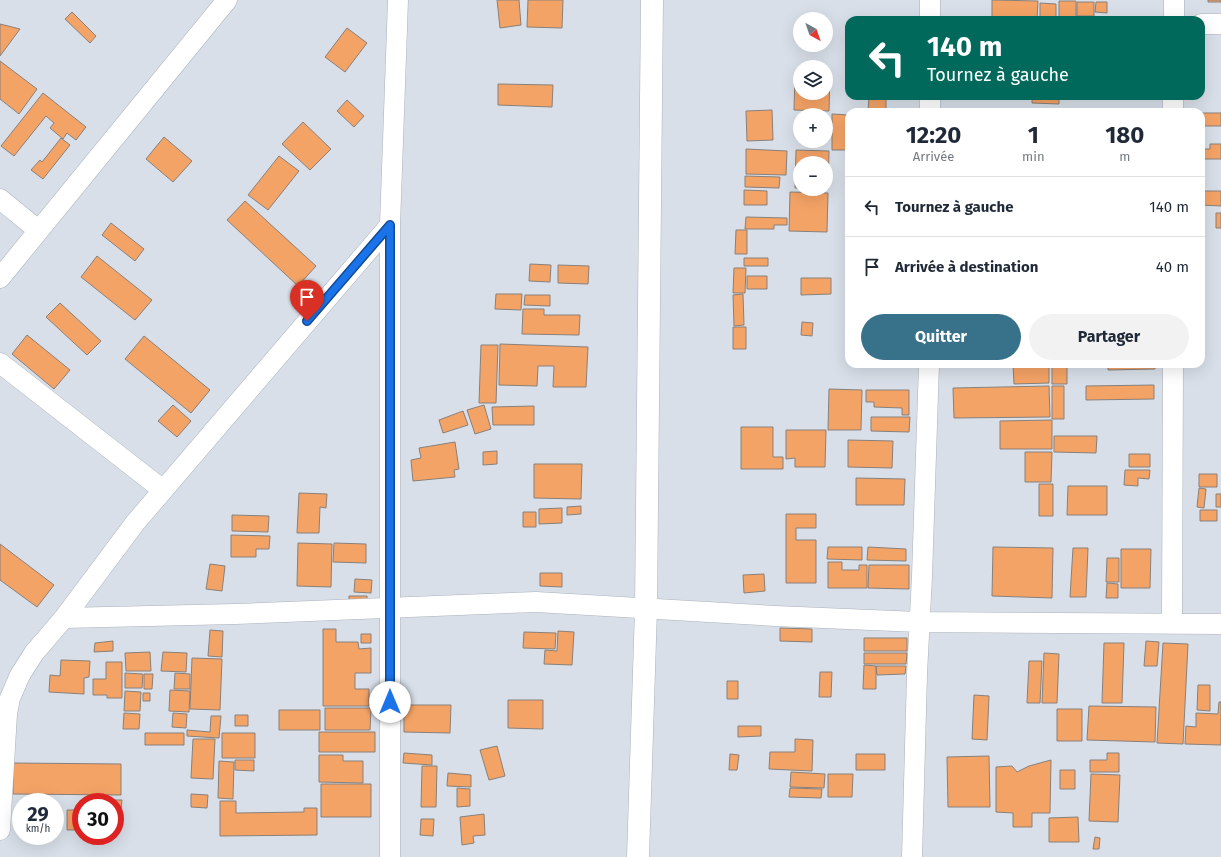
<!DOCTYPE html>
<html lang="fr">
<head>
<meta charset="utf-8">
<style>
	:root { --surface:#fff; --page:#f2f2f3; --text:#1f2937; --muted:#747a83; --line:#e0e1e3; --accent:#38718a }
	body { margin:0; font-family:"Fira Sans",sans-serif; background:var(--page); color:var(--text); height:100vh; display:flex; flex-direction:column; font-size:15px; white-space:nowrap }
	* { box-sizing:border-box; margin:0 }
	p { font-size:13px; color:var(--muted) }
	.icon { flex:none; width:22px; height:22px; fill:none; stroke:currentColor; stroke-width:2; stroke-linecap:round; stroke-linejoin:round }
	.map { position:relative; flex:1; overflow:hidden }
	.sheet { position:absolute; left:845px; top:108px; width:360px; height:260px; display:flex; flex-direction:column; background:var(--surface); border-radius:12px; box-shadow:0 4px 16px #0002 }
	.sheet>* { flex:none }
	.banner { position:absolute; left:845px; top:16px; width:360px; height:84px; border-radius:12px; box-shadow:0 4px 16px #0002; background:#00695c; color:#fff; overflow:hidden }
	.needle { width:26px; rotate:140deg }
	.controls { position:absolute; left:793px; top:12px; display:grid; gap:8px }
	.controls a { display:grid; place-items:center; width:40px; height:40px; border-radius:50%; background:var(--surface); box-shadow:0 4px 16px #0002; font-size:20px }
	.speed { position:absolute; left:12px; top:793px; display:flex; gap:8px; font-size:20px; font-weight:700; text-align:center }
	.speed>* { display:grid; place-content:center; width:52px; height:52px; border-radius:50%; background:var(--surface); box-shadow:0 4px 16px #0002; line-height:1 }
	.speed small { font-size:10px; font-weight:400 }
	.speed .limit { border:6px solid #d22; background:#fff; color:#111 }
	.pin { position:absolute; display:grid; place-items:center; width:34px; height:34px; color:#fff; margin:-41px -17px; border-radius:50% 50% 50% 0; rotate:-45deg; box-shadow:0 0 4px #0007 }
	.pin .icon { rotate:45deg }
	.me { position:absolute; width:44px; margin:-22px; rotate:0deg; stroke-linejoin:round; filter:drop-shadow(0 0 3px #0008) }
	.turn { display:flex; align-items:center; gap:14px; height:84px; padding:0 16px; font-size:18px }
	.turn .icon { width:52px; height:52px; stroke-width:2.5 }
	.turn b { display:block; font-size:28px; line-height:34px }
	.eta { display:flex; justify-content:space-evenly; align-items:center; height:68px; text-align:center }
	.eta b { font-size:24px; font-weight:700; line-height:28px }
	.primary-button { display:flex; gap:8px; margin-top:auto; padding:8px 16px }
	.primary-button a { flex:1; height:46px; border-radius:24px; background:var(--accent); color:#fff; font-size:16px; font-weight:700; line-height:46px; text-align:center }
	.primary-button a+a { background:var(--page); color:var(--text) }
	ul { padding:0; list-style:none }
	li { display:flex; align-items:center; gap:12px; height:60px; padding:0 16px; border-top:1px solid var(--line) }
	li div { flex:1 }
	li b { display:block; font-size:15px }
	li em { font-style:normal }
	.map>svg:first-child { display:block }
</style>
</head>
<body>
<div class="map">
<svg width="1221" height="857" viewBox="0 0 1221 857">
	<rect width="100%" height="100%" fill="#d8dfe8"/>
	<path fill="#f4a366" stroke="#89807a" d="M497,0h22l2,25 -21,3z
		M528,0h35l-1,28 -35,-1z
		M992,0l46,1 -1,19h-45z
		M1208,0h13v2h-13z
		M1059,1h17v19h-17z
		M1077,2h17v14h-17z
		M1096,2h11v11l-12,-1z
		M1040,3l16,1v16h-16z
		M72,12l24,24 -6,7 -25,-24z
		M0,24l20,5 -20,27z
		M347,28l20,15 -22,29 -20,-15z
		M848,35h1v13h-1z
		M0,61l37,28 -18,25 -19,-15z
		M795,73h5v20h26v-19h4l-1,37 -35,-1z
		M498,84l55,1 -1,22 -54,-2z
		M43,93l43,34 -10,13 -9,-7 -4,6 -13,-11 4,-5 -8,-7 -32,40 -13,-10z
		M869,96h17v16h-18z
		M1032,96h27v8l-27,-1z
		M347,100l17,16 -10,11 -17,-16z
		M772,110l1,30 -26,1 -1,-30z
		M1201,113h20v13h-20z
		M832,114l17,1v35h-17z
		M303,122l28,27 -21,21 -28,-26z
		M164,137l28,24 -19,21 -27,-23z
		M61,138l9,7 -27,34 -12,-9 9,-10 2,2z
		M1210,144h11v15h-19v-10h8z
		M746,149l41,2 -1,24 -40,-1z
		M796,150l33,1 -1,38h-13h11v-26h-26v25h-5z
		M279,156l20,15 -31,39 -20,-15z
		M745,176l35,1 -1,11 -34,-1z
		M744,190l23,1v14h-23z
		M1201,191h20v15l-20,-1z
		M790,192l38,1 -1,39 -38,-1z
		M245,201l71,65 -18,20 -71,-66z
		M1216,213h5v15h-5z
		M746,217l41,1v7h-13v4h-29z
		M111,223l33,26 -9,12 -33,-26z
		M736,230h11v24h-12z
		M97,256l55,44 -17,20 -54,-43z
		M744,258h24v8h-24z
		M530,264l21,1 -1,17 -21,-1z
		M558,265l31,1 -1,18 -30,-1z
		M734,268h12l-1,25h-12z
		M747,276h20v13h-20z
		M801,278h30v16l-30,1z
		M496,294h26l-1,16 -26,-1z
		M743,294l1,31 -10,1 -1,-31z
		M525,295h25v11l-26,-1z
		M60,303l41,38 -14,14 -41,-38z
		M523,309h21v6h36l-1,20 -57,-1z
		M802,322l11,1 -1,13 -11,-1z
		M733,327h13v22h-13z
		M27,335l43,35 -16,19 -42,-35z
		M144,336l66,54 -19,23 -66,-54z
		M500,344l88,3 -2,40h-33l1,-21h-16l-1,20 -38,-1z
		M481,345h17l-2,58h-17z
		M1013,364h36v19l-35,1z
		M1052,364h15v20h-15z
		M1108,364h47v5l-47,1z
		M1154,385v14l-68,1v-14z
		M1049,386l1,31 -96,1 -1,-30z
		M1052,386h12v33h-12z
		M829,389l33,1 -1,40h-33z
		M866,390h43v25h-7v-7l-28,-1v-5h-8z
		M173,405l18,16 -14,16 -19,-16z
		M484,405l7,24 -16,5 -8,-24z
		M534,406v19h-41l-1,-18z
		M463,411l5,14 -25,8 -4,-13z
		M871,417h39l-1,15 -38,-1z
		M1052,420v29h-52v-28z
		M741,427h32v30h10v12h-42z
		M786,430h40l-1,37h-30v-9l-9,1z
		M1054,436h43l-1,17 -42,-1z
		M848,440l45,1 -1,27 -44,-1z
		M455,442l4,27 -5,1 1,7 -42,4 -2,-21 10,-2 -2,-10z
		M497,451v13l-14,1v-13z
		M1025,452h27l-1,30h-26z
		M1129,454h21v13h-21z
		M534,464h48l-1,35 -47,-1z
		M1125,470h25l-1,9 -11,-1v8l-14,-1z
		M1199,474h18v13h-18z
		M856,478l49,1 -1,26h-48z
		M1039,484h14v32h-14z
		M1068,486h39v29h-40z
		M1199,488l7,1 -2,19 -7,-1z
		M299,493l28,1 -1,14 -6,-1 -1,26h-22z
		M1216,494h5v13h-5z
		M581,506v8l-14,1v-8z
		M562,508v15l-23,1v-15z
		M1200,510h17v11h-17z
		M523,512h13v15h-13z
		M786,514h30v14h-20v12h20v43h-30z
		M232,515l37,1 -1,16 -36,-1z
		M231,535l39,1 -1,13h-13v8h-25z
		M298,543l34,1 -1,43 -34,-1z
		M334,543l32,1v19l-33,-1z
		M0,544l54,41 -17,22 -37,-27z
		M828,547h34v13l-35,-1z
		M868,547l38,2v12l-39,-1z
		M993,547l60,1 -1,50 -60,-2z
		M1073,548h15l-2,49h-16z
		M1121,549h30l-1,39h-29z
		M1107,558h12v24h-13z
		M828,562h14v8h17v-5h8v23h-39z
		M210,564l15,2 -3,25 -16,-2z
		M869,565h40v24l-41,-1z
		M540,573h22v14l-22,-1z
		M764,574l1,17 -21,2 -1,-18z
		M355,579l17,1 -1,13 -17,-1z
		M1107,583l11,1v14h-12z
		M349,596h18v6l-18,1z
		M780,628l32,1v13l-32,-1z
		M323,629h13v13h22l1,7 12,-1v25h-16v16h14v17h-46z
		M210,630l13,1 -1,26 -14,-1z
		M558,631l16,1 -2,33 -28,-1 1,-14 12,1z
		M524,632l32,1 -1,16 -32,-1z
		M361,634h10v9h-10z
		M864,638h43v13h-43z
		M113,641v10l-19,1 1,-9z
		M1146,641l13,1 -2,24h-13z
		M1104,643h20l-2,60h-20z
		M1163,643l25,1 -5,100 -26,-1z
		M150,652l1,19h-25l-1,-18z
		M163,652l24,1 -1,19 -25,-1z
		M864,653h43l-1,11h-42z
		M1044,653l15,1 -2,49h-15z
		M192,658l30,1 -2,51 -30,-1z
		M61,660l29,1 -1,16 -5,1v16l-35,-2 1,-17 10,1z
		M1029,661h13l-2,42h-13z
		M106,662h16v36h-15v-3h-14v-16h13z
		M864,665l12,1v23h-13z
		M876,666h30l-1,8 -28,1z
		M820,672h12l-1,25h-12z
		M125,673l18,1 -1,14h-17z
		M175,673l15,1v15h-16z
		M144,674h9l-1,15h-8z
		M727,681h11v18h-11z
		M1198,685h12v26l-13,-1z
		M170,690l20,1 -1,21 -20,-1z
		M125,691l16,1 -1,19h-16z
		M143,693h7v8h-7z
		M974,695l15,1 -2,44 -15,-1z
		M508,700h35v29l-35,-1z
		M1219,702h2v43l-36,-1 1,-18 10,1v-14l22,1z
		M404,705h47l-1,28 -46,-1z
		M1089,706l67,1 -1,35 -68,-2z
		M325,708h46l-1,22h-45z
		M1057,709h25v32h-25z
		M279,710h41v20h-41z
		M124,713l16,1 -1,15h-16z
		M173,713l14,1 -1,14 -14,-1z
		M235,715h13v11h-13z
		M211,716h10l-2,22 -32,-2v-6l23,2z
		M738,726h23v10l-23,1z
		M319,732h56v20h-56z
		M145,733h39v12h-39z
		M222,733h33v25h-33z
		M193,739h22l-2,40 -22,-1z
		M795,739l18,1 -1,31 -43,-2 1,-17h25z
		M497,746l8,30 -16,4 -9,-30z
		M404,753l28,2v10l-29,-2z
		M1107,753h12v19h-29v-12h17z
		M730,754l9,1 -2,15h-8z
		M856,754h29v16h-29z
		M319,755h24v6h20v22l-44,-1z
		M989,756l1,51h-42l-1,-50z
		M235,760h19v11l-19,-1z
		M1051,760l-1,53h-18v14h-19v-14l-17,-1v-45l16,-1 5,6 12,-6z
		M219,761l15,1 -1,37 -15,-1z
		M13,763l108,1v31l-108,-1z
		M422,766h15l-1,41h-15z
		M1060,770h15v19h-15z
		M791,772l34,2 -1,14 -34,-1z
		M448,773l23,2v12l-24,-1z
		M828,774h25l-1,23h-24z
		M1091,774l29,1 -2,47 -29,-1z
		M321,784h50v33h-50z
		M457,788l13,1v17l-13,1z
		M790,788l32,1 -1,9 -32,-1z
		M191,794l17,1 -1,13 -16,-1z
		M104,800h18l-1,9h-6v-7h-11z
		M220,801h16v12l68,-1v-4h13v27l-97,1z
		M67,810h11l-1,20h-10z
		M484,814l1,21 -12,1 1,7 -12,2 -2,-28z
		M115,817h7v7h-7z
		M1078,817l1,25h-30v-24z
		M421,819h13l-1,17 -13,-1z
		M1095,837l5,1 -1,11h-6z"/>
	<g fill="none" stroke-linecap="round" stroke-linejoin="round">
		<defs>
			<path id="minor" d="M930,0v20
				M1174,20v-20
				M1201,24h20
				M930,112v-16
				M1173,112v-16
				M0,199l38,31
				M0,278l227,-278
				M0,363l163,127
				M64,618l171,-4 301,-12 239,14 144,6 302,2
				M1172,623l1,-259
				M0,830l7,-116 3,-16 10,-23 14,-22 30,-35 71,-95 255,-298
				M390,857v-632l8,-225
				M912,857l5,-183 5,-98 7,-212"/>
			<path id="tertiary" d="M638,857l8,-248 6,-609"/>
		</defs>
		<use href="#minor" stroke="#abb2bb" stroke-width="21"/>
		<use href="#tertiary" stroke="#abb2bb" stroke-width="23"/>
		<use href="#minor" stroke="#fff" stroke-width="20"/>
		<use href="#tertiary" stroke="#fff" stroke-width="22"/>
	</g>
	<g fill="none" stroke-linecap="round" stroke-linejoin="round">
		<defs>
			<path id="route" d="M307,321l83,-96v477"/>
		</defs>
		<use href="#route" stroke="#114b97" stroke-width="10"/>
		<use href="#route" stroke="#1a73e8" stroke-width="7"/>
	</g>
</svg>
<div class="controls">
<a><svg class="needle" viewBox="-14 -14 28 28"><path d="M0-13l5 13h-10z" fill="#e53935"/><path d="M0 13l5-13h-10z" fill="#747a83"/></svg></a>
<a><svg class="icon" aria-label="layers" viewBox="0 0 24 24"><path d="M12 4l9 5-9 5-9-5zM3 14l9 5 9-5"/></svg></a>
<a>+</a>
<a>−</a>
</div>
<div class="speed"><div>29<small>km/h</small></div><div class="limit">30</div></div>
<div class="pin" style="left:307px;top:321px;background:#d93025"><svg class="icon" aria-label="arrive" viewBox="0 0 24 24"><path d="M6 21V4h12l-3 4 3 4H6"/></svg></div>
<svg class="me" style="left:390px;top:702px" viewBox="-20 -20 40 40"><circle r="19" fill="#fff"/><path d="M0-13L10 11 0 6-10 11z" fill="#1a73e8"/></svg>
<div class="banner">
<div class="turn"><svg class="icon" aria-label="left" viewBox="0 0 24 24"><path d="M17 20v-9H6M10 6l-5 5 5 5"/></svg><div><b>140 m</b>Tournez à gauche</div></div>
</div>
<section class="sheet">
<div class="eta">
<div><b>12:20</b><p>Arrivée</p></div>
<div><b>1</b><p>min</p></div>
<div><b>180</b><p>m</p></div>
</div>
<ul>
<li><svg class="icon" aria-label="left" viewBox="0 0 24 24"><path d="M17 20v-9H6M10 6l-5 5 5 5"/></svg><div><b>Tournez à gauche</b></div><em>140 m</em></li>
<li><svg class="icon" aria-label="arrive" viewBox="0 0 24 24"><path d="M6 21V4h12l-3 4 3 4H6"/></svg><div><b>Arrivée à destination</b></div><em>40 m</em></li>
</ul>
<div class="primary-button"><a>Quitter</a><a>Partager</a></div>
</section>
</div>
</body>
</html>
